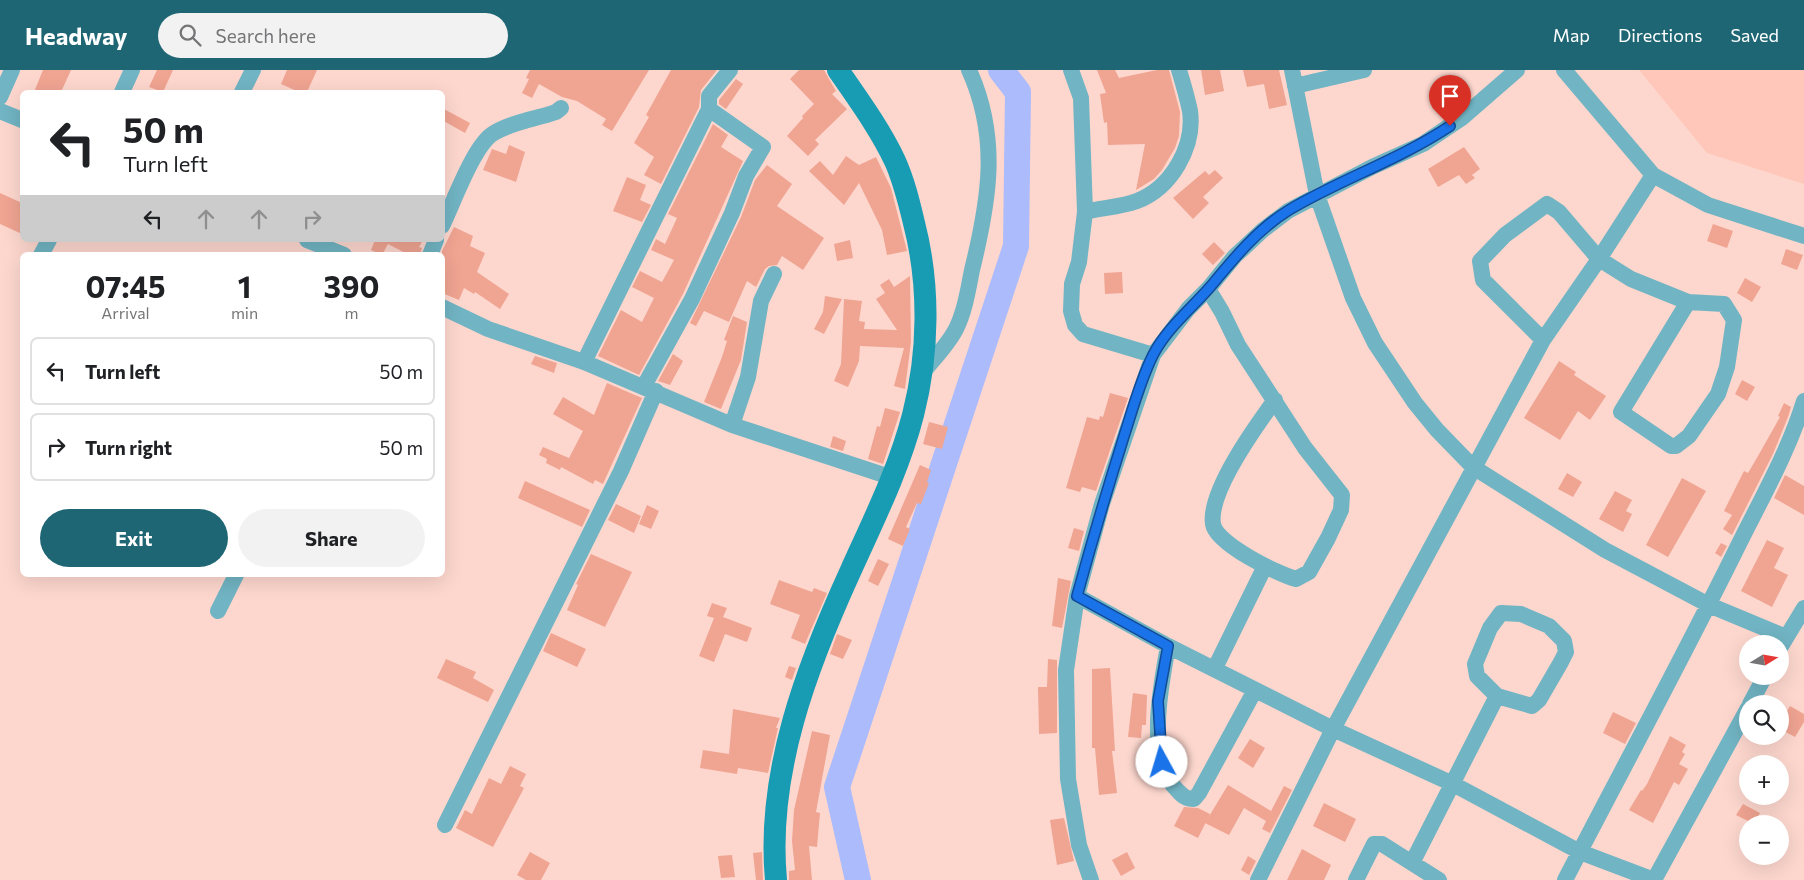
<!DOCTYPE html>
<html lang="en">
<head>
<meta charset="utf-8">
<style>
	:root { --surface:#fff; --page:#f2f2f2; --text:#202124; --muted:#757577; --line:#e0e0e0; --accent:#1f6675 }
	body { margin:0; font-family:Commissioner,sans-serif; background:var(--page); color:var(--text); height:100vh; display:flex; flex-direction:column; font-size:19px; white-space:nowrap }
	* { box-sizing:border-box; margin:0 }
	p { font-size:16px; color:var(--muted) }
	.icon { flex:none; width:28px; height:28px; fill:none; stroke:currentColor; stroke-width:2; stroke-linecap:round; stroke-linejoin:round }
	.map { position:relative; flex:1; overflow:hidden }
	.sheet { position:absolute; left:20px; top:182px; width:425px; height:325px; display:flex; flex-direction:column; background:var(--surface); border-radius:8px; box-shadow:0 5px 20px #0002 }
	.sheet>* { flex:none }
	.top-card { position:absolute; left:20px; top:20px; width:425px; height:152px; border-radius:8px; box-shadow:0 5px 20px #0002; background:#fff; color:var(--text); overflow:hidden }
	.needle { width:32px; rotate:79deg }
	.buttons { position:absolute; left:1739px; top:565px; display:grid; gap:10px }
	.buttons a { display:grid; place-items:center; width:50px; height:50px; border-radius:50%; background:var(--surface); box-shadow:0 5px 20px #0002; font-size:25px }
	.pin { position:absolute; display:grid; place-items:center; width:42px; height:42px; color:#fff; margin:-51px -21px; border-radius:50% 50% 50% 0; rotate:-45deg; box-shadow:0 0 5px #0007 }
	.pin .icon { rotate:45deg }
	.me { position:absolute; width:55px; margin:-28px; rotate:354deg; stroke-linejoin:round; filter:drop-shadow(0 0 4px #0008) }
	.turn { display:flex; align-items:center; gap:18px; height:105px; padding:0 20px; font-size:22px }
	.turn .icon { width:65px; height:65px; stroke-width:2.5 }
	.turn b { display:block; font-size:35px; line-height:42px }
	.lanes { display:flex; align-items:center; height:48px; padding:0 20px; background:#0003; justify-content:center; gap:25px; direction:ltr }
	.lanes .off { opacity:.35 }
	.eta { display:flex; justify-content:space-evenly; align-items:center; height:85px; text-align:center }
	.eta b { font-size:30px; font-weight:700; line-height:35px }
	.button { display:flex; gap:10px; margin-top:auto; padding:10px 20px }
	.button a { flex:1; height:58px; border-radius:30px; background:var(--accent); color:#fff; font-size:20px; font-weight:700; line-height:58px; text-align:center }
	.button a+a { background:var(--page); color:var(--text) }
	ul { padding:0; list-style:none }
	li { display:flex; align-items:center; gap:15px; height:68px; margin:0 10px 8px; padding:0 10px; border:2px solid var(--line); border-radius:8px }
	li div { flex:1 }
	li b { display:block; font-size:19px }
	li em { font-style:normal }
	header { display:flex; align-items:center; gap:30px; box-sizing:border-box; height:70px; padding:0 25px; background:var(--accent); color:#fff }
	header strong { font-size:24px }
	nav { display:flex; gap:28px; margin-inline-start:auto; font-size:18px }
	.search { width:350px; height:45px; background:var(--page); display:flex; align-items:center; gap:12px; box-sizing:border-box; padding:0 18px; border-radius:28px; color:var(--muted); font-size:19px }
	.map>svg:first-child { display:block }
</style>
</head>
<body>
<header>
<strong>Headway</strong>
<div class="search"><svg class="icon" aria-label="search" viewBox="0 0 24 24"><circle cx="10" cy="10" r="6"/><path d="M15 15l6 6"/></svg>Search here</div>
<nav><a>Map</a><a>Directions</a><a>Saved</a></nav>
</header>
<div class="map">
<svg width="1804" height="810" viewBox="0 0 1804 810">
	<rect width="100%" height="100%" fill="#fdd7ce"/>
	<path fill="#ffc7ba" d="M1639,0h165v114l-97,-31z"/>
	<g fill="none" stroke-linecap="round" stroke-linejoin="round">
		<path stroke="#abbbfc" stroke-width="26" d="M858,810l-21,-93 179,-541 2,-154 -17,-22"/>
	</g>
	<path fill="#f0a492" d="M43,0h28l-10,22h-27z
		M157,0h16l-10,22 -14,-5z
		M287,0h30l-10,22h-8l-18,-8z
		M530,0h119l-37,61 -10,-6 4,-6 -29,-18 -15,-4 -23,-13 -7,14 -10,-5 7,-14 -3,-1z
		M671,0h46l-16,20 -2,17 -38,77 -17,-9 10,-18 -20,-14 15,-26 -3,-2z
		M799,0h25l12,21 -4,3 15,15 -32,31 4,4 -11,12 -21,-20 16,-18 -1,-2 12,-12 -24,-25z
		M1097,0h18l4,8 38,-8h12l11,42 -1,24 -4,12 -13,22 -8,9 -18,11 9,-46 -37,1 -1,-23 -3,1 -4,-29 6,-1z
		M1201,0h19l4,21 -19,4z
		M1243,0h36l8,35 -18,4 -5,-25 -17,3z
		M736,9l7,5 -17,25 4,3 -11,-8v-4z
		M442,38l28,15 -5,10 -23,-13z
		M713,54l15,11 -7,12 22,14 -60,133 -44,81 -41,-19 23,-46 21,12 12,-24 -22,-11 8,-16 22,11 12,-22 -23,-10 5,-11 9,5 12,-26 -9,-4z
		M509,75l16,7 -9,30 -33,-12 9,-21 14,5z
		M1464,77l16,22 -8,6 3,3 -9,6 -7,-9 -21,12 -10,-18z
		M846,86l13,9 17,-8 15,31 16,63 -20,4 -5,-25 -23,-47 -15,22 -35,-34 11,-10 13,14z
		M767,95l25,19 -15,22 47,32 -21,32 -21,-14 -5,9 -8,1 -4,3 -9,18 -9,-6 -18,41 -25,-11 -8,15 -6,-3 51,-106 14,-37z
		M1215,100l8,8 -20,19 6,6 -16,16 -20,-21 32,-27 4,4z
		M627,107l19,8 -6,15 11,5 -9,17 -29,-11z
		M0,123l22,10v31l-22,-10z
		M1713,154l20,7 -6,17 -20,-7z
		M454,157l19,9 -3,10 15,7 -8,19 32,22 -9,15 -25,-17 -1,2 -10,-6 -5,12 -17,-7v-42z
		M375,170h48l-4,7 3,1 -2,7h-11l-21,-11 -6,11 -11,-5z
		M850,170l3,18 -16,3 -3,-17z
		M1214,172l11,11 -12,12 -11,-11z
		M1786,179l17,6 -6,15 -16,-6z
		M1122,202l1,21 -18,1 -1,-21z
		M910,206l1,66 -6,47 -11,-3 10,-38 -44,-2 -1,15 -11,26 -14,-6 7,-17 3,-65 18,2 -3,20 6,1 -1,7 33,1 -21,-31 9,-6 -5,-8 9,-6 5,8z
		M1745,208l16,9 -9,15 -15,-9z
		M825,226l17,3 -18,35 -10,-5 9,-17z
		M733,246l14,6 -6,38 -20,49 -17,-7 18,-45 5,-16 -3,-1z
		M673,284l10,7 -13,24 -12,-4z
		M535,286l22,7 -3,10 -23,-9z
		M1559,291l17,11 -2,3 32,21 -16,24 -12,-9 -18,29 -36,-22z
		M1742,310l13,7 -8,14 -12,-7z
		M607,313l35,15 -39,86 -8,-4 -2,4 -32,-17 -1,3 -14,-7 1,-4 -8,-4 4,-8 26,11 14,-27 -30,-17 10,-17 31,18z
		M1110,323l18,5 -32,93 -14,-4 -2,5 -14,-4 21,-71 12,3 1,-4 3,1z
		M1784,333l7,4 -3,10 -15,37 -41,81 -9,-6 9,-14 -8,-4 20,-40 4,2 10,-17 22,-39 -2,-1z
		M885,338l15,4 -17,52 -15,-5 9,-33 3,1z
		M929,352l19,5 -6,22 -19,-5z
		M833,366l13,5 -3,10 -13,-4z
		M920,395l11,5 -4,12 2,1 -8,21 -4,-1 -11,24 4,2 -7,17 -15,-7z
		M1567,403l15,9 -9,15 -15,-8z
		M1785,405l19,11v29l-30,-17z
		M1682,408l24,13 -38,66 -22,-12z
		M525,411l65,29 -8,17 -64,-29z
		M1615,421l17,9 -6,11 6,3 -9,18 -24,-13z
		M616,434l25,12 -7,17 -26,-13z
		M647,435l12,6 -8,18 -12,-5z
		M1074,458l10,3 -5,20 -11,-3z
		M1767,470l17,8 -10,20 14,7 -16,32 -31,-16z
		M1721,473l6,3 -6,11 -6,-4z
		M591,484l41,18 -27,55 -38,-17 11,-25 -2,-1z
		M878,489l11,5 -11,22 -10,-5z
		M1058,508l13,3 -9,47 -10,-2z
		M779,510l33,12 2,-4 13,5 -22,51 -14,-6 9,-23 -30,-11z
		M712,533l15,5 -4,9 29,11 -5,14 -22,-8 -11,28 -15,-6 15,-38 -7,-2z
		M551,563l35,16 -9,18 -34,-16z
		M837,564l15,6 -9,19 -13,-5z
		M446,589l30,13 -3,6 21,12 -6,12 -51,-24z
		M1048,589l9,1v73l-18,1 -1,-47h9z
		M789,596l7,2 -4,12 -7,-3z
		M1110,598l5,83h-3l5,42 -18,2 -4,-47h-3v-79z
		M1133,623l14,2 -1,30h-4l-1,13 -13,-1z
		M1790,636l14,8v8l-9,15 -15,-8v-6z
		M733,639l47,9 -4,10h2l-10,45 -30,-5 -1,6 -37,-6 3,-18 26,4z
		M1613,642l23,11 -11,21 -22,-11z
		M812,661l18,4 -14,77 4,1 -3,34 -8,-1 3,34h-23v-9l6,-1 -3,-29 2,-31z
		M1670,666l16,9 -4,7 3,2 -6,10 9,5 -9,16 -5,-3 -21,41 -24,-13 12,-20 1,1 5,-7z
		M1250,669l15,9 -12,20 -15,-10z
		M510,696l16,8 -6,12 4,2 -31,59 -37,-19 9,-18 7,4 17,-36 12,6z
		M1228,715l43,26 13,-25 8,4 -22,43 -8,-4 4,-8 -22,-13 -15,27 -24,-12z
		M1324,733l32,16 -11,23 -32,-16z
		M1743,734l17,9 -6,11 -18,-9z
		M1184,737l14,1 12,6 -12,24 -24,-12z
		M1064,748l10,43 -17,4 -7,-45z
		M1302,779l29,16 -7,15h-37z
		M530,782l20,11 -9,17h-15l-9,-5z
		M762,782l1,28h-7l-3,-27z
		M1127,782l8,16 -14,8 -9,-16z
		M732,785l3,22 -14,1 -3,-22z
		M1248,786l8,5 -7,14 -8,-5z"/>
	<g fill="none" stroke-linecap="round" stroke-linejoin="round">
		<path stroke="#71b4c3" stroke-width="16" d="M1071,0l10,28 4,114 -6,50 -7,22 -1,27 4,14 8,9 70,21
			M1292,0l25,125 36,103 22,45 40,60 22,27 36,37 132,83 104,55 77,32
			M1564,0l89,105 55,30 96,31
			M1295,16l69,-16
			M122,22l10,-22
			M242,22l11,-22
			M0,27l12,-27
			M0,41l22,9
			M1085,142c16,-4 36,-5 52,-11 34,-13 58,-54 53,-90 -3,-14 -7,-28 -11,-41
			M442,156c11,-22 32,-82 52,-93 18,-11 42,-14 62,-21l5,-4
			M307,170l37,15
			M41,185l8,-15
			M430,185l6,-15
			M1208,219l14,23 16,33 67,103 37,47 -1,15 -13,28 -19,34 -13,7c-18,-5 -80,-35 -83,-55 -5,-32 43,-98 62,-124
			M442,237l46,22 96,33 148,63 161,53
			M1543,270l-60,-60 -3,-19 25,-26 42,-31 12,8 40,47 32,20 57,23 36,2 10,16 -7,47 -9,27 -29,42 -13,10h-5l-50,-34 67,-110
			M584,292l125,-253v-13l21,-26
			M921,304c13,-15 26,-28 35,-45 9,-18 12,-39 16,-59 17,-69 28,-132 -3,-200
			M644,316l48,-87 40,-86 14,-37 17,-29 -54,-38
			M732,355l16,-48 13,-76 13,-27
			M1077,526l91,50 165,83 120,55 127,68 74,28
			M218,541l18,-36
			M1501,543l20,1 28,12 15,15 2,11 -5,10 -22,38 -7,6 -35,-10 -20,-20 -2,-12 15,-36z
			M1168,576c-7,39 -23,114 10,145 5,5 8,8 16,8l5,-6 56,-103
			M1780,578l24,-40
			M1215,598l50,-102
			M1750,634l15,-28
			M445,755l176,-354 35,-80
			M1412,793l85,-167
			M1091,810l-12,-35 -11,-66 -2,-109 11,-74 25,-92 51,-149 35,-46 20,-20 27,-33 28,-26 25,-19 84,-44 51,-23 40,-27 54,-47
			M1258,810l75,-151 210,-389 56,-81 54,-84
			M1356,810l18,-36h8l57,36
			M1565,810c57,-110 116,-219 171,-330 24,-49 52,-97 68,-149
			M1654,810l94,-172"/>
		<path stroke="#189cb3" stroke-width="22" d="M776,810c-10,-107 31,-214 75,-310 23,-51 48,-101 62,-155 16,-62 17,-130 1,-192 -5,-21 -10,-42 -19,-62 -15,-32 -37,-62 -57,-91"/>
	</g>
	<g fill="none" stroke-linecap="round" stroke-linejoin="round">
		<defs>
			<path id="route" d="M1162,692l-4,-61 10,-55 -91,-50c15,-55 31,-109 48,-163 8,-25 16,-54 28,-78 14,-27 39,-47 58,-69 23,-28 47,-57 78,-76 52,-31 110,-50 161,-84"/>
		</defs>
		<use href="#route" stroke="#114b97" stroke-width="12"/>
		<use href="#route" stroke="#1a73e8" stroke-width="9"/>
	</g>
</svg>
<div class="buttons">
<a><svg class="needle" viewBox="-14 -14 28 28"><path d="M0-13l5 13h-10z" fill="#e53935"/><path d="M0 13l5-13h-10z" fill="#757577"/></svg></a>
<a><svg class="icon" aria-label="search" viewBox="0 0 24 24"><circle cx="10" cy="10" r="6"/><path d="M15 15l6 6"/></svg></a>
<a>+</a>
<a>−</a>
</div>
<div class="pin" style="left:1450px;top:56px;background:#d93025"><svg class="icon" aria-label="arrive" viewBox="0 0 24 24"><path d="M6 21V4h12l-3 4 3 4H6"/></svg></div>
<svg class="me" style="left:1162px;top:692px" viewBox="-20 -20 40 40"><circle r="19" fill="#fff"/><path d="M0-13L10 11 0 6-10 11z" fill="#1a73e8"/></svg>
<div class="top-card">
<div class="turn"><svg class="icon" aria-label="left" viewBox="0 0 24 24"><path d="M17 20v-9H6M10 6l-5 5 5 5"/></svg><div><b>50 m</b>Turn left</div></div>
<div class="lanes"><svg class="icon" aria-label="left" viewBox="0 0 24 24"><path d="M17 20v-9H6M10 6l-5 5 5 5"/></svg><svg class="icon off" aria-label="ahead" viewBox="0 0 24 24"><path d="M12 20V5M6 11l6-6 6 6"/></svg><svg class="icon off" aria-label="ahead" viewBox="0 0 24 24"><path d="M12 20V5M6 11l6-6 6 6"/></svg><svg class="icon off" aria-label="right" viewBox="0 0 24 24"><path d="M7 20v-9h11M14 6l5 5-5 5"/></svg></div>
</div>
<section class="sheet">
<div class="eta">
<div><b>07:45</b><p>Arrival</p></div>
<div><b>1</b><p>min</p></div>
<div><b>390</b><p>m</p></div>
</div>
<ul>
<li><svg class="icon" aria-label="left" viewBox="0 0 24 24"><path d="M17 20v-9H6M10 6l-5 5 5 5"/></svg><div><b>Turn left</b></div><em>50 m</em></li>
<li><svg class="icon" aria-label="right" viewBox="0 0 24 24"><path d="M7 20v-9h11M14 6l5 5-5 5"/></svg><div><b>Turn right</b></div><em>50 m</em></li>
</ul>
<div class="button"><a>Exit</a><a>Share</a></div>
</section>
</div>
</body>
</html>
